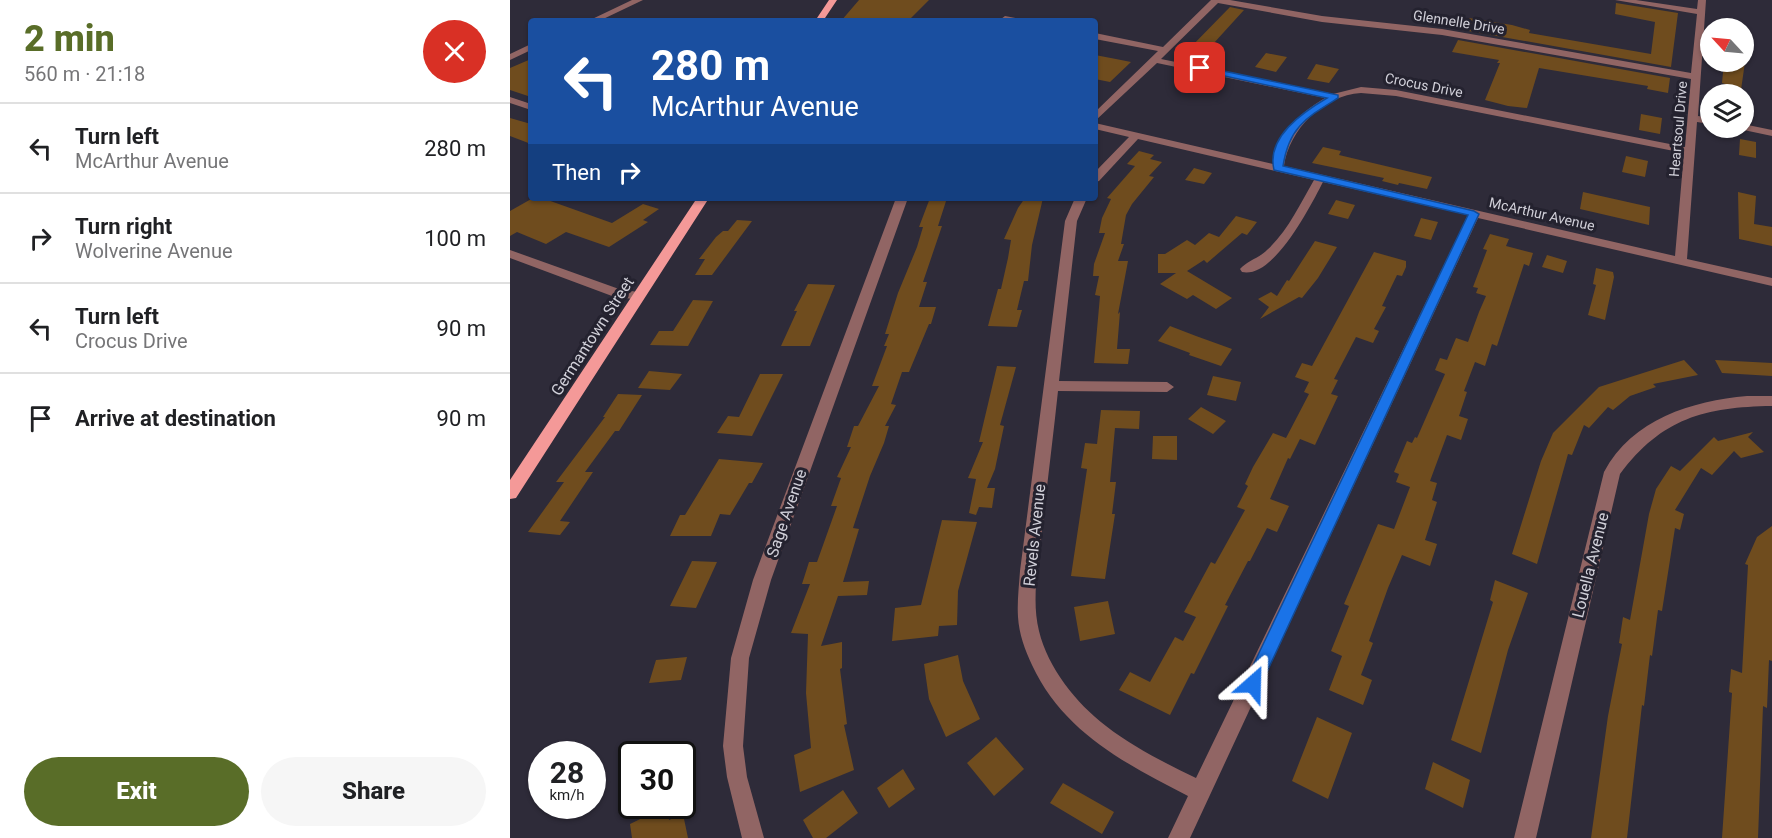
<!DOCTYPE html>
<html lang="en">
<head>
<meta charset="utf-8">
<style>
	:root { --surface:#fff; --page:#f6f6f6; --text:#202124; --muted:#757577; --line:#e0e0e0; --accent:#596d28 }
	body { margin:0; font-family:Roboto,sans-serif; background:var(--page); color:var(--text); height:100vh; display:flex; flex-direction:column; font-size:22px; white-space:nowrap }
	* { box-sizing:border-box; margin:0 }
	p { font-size:20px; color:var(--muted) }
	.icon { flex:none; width:33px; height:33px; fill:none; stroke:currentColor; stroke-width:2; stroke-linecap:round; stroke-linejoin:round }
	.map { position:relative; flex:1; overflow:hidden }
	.side { display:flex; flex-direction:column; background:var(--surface); width:510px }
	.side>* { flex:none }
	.hud { position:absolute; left:18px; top:18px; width:570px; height:183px; border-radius:6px; box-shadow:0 2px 4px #0004; background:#1a4fa0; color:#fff; overflow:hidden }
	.needle { width:39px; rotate:296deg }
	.tools { position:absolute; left:1190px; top:18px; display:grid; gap:12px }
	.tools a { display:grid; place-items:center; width:54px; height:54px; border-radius:50%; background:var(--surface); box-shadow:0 2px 4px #0004; font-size:30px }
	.speed { position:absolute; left:18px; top:741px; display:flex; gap:12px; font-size:30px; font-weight:700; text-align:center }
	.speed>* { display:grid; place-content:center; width:78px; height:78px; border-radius:50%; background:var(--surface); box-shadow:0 2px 4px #0004; line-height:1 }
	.speed small { font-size:15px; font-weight:400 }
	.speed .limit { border:3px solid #111; border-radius:9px; background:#fff; color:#111 }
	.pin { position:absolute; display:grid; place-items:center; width:51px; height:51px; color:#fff; margin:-26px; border-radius:12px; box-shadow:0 3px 9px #0006 }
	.me { position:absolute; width:66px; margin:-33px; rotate:25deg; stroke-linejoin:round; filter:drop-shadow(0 0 4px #0008) }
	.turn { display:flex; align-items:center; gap:21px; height:126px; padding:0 24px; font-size:27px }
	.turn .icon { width:78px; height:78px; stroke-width:2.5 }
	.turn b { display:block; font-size:42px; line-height:51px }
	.then { display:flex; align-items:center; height:57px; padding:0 24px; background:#0003; gap:12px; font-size:22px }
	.round { display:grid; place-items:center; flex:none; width:63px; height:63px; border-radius:32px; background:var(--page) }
	.headline { display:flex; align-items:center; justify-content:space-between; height:102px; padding:0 24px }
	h1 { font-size:36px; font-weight:800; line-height:45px; color:var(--accent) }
	.button { display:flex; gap:12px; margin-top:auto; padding:12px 24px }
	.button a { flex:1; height:69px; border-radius:36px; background:var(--accent); color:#fff; font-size:24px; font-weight:800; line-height:69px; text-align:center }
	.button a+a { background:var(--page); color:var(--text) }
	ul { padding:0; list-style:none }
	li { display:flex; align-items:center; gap:18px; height:90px; padding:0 24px; border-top:2px solid var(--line) }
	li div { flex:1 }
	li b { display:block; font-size:22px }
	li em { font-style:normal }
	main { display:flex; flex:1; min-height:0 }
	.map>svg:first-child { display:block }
</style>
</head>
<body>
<main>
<section class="side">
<div class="headline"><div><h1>2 min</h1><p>560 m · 21:18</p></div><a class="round" style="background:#d93025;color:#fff"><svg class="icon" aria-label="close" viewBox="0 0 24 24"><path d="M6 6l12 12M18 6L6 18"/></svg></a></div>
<ul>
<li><svg class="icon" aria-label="left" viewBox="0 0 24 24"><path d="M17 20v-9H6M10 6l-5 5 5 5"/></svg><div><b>Turn left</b><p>McArthur Avenue</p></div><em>280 m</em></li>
<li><svg class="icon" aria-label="right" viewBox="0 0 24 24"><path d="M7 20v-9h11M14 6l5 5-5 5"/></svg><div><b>Turn right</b><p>Wolverine Avenue</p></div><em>100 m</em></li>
<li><svg class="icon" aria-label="left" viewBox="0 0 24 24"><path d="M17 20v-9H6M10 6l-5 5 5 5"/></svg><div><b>Turn left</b><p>Crocus Drive</p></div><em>90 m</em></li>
<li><svg class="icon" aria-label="arrive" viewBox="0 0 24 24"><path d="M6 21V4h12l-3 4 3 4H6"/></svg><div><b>Arrive at destination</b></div><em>90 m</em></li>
</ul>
<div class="button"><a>Exit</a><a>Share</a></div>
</section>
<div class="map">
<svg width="1262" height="838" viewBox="0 0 1262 838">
	<rect width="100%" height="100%" fill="#2e2b39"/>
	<path fill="#6f4c1e" d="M349,0h70l-21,21h-67z
		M1106,3l62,10 -7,54 -208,-37 6,-12 43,7 18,5 -1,3 122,21 4,-32 -40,-8z
		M720,7l14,3 -41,45 -17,-3z
		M948,40l212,38 -2,15 -21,-4 1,-3 -109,-18 -12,40 -19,-2 -23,-6 15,-37h-3l2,-3 -47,-8z
		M756,53l21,4 -11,15 -21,-5z
		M585,55l21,4 15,3 -21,20 -15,-3z
		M21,59v38l-21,-7v-22z
		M1214,62h21l-4,28 -16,-3v-3l-3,-1z
		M806,64l23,5 -10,14 -22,-4z
		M1131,114l21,4 -2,16 -21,-4z
		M0,118l21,6v20l-21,-8z
		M1230,139l16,3v16l-17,-3z
		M813,147l18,4 -2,4 93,22 -5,12 -28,-6 -1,2 -16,-4 2,-3 -72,-15z
		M629,151l15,4 -4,4 12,3 -13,14 5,1 -22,27 -6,11 -5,29h3l-6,17h10l-10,53 2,-2 -3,37h13l-2,15 -34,-1 6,-67 -5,-1 4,-19h-6l1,-12 11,-31h-6l3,-15 9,-19 -4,-1 28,-32 -8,-2z
		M1116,156l22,5 -3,16 -23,-5z
		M684,168l18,5 -8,11 -19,-4z
		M1073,192l67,15 -1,18 -69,-16z
		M1228,192l18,4 -2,28 18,3v19l-33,-7z
		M23,198h9l70,25 31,-19 16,5 -16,11 5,2 -39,25 -43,-15 -20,12 -29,-12 -7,4v-25z
		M420,198h17l-9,28h4l-19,56h4l-8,25h17l-5,17h-2l-20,48h-7l-11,32 5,1 -11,21h4l-5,17 -14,33 -17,52 6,1 -16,53 26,-1 -2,14 -29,1 -17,50 21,-4v26l-2,1 7,55 -3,1 10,45 -54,22 -6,-37 17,-7 -5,-55 2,-59 -17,-1 19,-49h-8l7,-22h8l20,-56h-6l10,-28 -4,-1 14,-30h-4l7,-21h4l21,-40h-7l15,-40h-3l5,-12h-4l13,-41 19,-46 6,-20h-4z
		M515,198h18l-11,47 -4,36h-4l-7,29h5l-5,17 -29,-1 10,-37h3l7,-31 3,-18 -7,-1 14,-31z
		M826,200l19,5 -7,14 -20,-5z
		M726,216l21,6 -10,13 -5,-2 -35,30 -3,-3 -17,11 45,27 -16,11 -23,-14 -6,4 -27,-15 16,-11h-18v-19h7l22,-14 8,5 14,-12 10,4z
		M911,218l17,4 -7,18 -17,-4z
		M227,220l15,1 -40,54h-17l10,-16h-6l17,-22 7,-6h5z
		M980,234l19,5 -3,7 27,7 -4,13 -5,-2 -27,82 -5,-2 -7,22 -10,-4 -11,29 3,1 -8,24 9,3 -7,21 -14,-5 -17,46 7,2 -5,17 5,2 -12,38 12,4 -7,22 -28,-11 -14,33 -19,53 4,2 -12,32 11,5 -9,25 -34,-15 13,-34 -11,-5 18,-45 -5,-2 34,-80 16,5 16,-42 -14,-5 3,-8 -5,-2 13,-31 5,2 3,-6 2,1 28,-64 -10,-4 5,-12 7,2 9,-22 12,4 11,-30 7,-16 -10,-3 2,-5 -5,-1 14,-37 -4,-1z
		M805,241l22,6 -19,31 -16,20 -3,-1 -39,22 9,-12 -11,-8 13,-7 6,4 10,-16 2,1z
		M864,252l32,9v6l-4,9 -5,-1 -15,31 4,1 -12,22 5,2 -6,12 -17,-6 -22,42 4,1 -7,14 7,2 -23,49 -15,-6 -10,20 -2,-1 -18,41 19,7 -12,26 -10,-4 -17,33h-2l-23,44 3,1 -34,68 -3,-1 -21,42 -51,-25 11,-18 20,10 25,-45 8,4 13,-24 -12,-5 27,-50 4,2 30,-54 -8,-3 11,-21 -3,-2 8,-17 20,-34 13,5 23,-44 -5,-2 5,-10 -14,-5 7,-14 10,3z
		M1037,255l20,6 -4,12 -21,-6z
		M1086,268l17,4 1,5 -9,43 -17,-5 8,-30 -3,-1z
		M298,284l27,1 -25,61h-29l16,-35h-3z
		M183,300l20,1 -25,45 -38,-1 9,-14h14z
		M660,326l26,10 36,13 -11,17 -32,-11 1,-2 -32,-12z
		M1174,360l14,15 -45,9 3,3 -26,9 -17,14 -5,-3 -19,21 -5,-3 -12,30 -4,-1 -31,110 -25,-10 29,-93 12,-28 46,-46z
		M1205,360l57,3v13l-50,-3z
		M487,366l19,1 -16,58 4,1 -9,43 -8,19h8l-3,20 -13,-1 -3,8 -7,-2 7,-34 -8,-1 15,-36h-4z
		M139,371l33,3 -12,16 -32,-2z
		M250,374h23l-31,62 -35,-3 11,-17 11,1z
		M703,376l28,6 -5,19 -29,-6z
		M108,394l24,1 -23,36h-4l-30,41h8l-33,49 10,1 -10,13 -32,-3 36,-50h-8l49,-65h-2z
		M691,407l25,14 -13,13 -25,-15z
		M591,410l39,1 -1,18 -24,-1 -5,54h6l-4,32h3l-10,65 -34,-3 16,-107 -6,-1 4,-25 12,1z
		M1243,432l-5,5 16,15 -23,6 -7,-7 -22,24 -11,-7 -26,42 9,4 -4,16 -5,-2 -13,83 -4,-1 -6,46 -2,-1 -6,51 -2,-1 -15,133h-36l17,-122 14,-72 -3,-1 4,-26 7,3 19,-106 7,-25 15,-23 9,5 34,-34 4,4z
		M643,436h24v24l-25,-1z
		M209,459l44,4 -11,20h-3l-19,32 -10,-1 -9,22h-41l10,-21h5z
		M432,520l35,2 -19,69 -1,34 -18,1 -1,10 -46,5 3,-33 26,-3z
		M1262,526v135l-3,-1 -2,48 -4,-2 -5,132h-36l10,-145 -3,-1 2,-23 11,4 6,-108 -3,-1 12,-27z
		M182,561l25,1 -21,46 -26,-2z
		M985,580l33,13 -20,57 -27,103 -30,-13 42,-138 -3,-2z
		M598,601l7,33 -35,7 -6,-34z
		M448,655l5,26 17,38 -34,18 -17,-38 -5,-35z
		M177,657l-6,23 -32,3 7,-23z
		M807,717l35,16 -24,66 -36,-18z
		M486,737l28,32 -30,27 -27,-33z
		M923,762l37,18 -7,28 -38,-19z
		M393,769l12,20 -26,19 -12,-20z
		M553,783l51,29 -12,22 -52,-31z
		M333,790l15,23 -32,25h-13l-10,-18z
		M157,806l2,14 14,-6 5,24h-56l-2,-14z"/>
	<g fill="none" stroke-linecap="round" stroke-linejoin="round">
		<path fill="#916564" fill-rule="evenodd" d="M122,0h11l-44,21h-11z
			M701,0h19l92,16 120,13 249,44 6,-59 -82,-14h21l61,9 1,-9h8l-8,116 12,2v6l-13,-2 -10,137 85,19v8l-294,-68 -288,620h-22l20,-42c-62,-32 -125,-64 -156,-131 -7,-15 -13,-31 -14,-48 -1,-15 1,-31 2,-46l45,-350 10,-23h12l-10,23 -18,160 108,1 7,5 -7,5 -109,-1c-5,47 -11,94 -16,140 -3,32 -11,68 -3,100 9,37 37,72 67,95 27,21 59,37 90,52l272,-563 -145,-33c-12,23 -49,97 -81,90l-2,-3c7,-8 19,-11 27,-19 21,-19 33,-46 47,-70l-176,-41 -39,42 -4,1v-10l34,-35 -34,-8v-6l178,41c5,-32 26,-50 52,-66l-168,-35 -62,58v-9l63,-61 -63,-12v-6l68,14zM708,3l104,19 120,13 249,44 -6,68 -289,-57 -35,-3 -28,7 -172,-35zM851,93l35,3 288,57 -9,103 -391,-90c5,-36 39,-71 77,-73z
			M495,16l15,3 1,2h-19l-1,-2z
			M21,44v6l-21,10v-6z
			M0,97l21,7v6l-21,-7z
			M1233,124l29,6v6l-33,-7 -1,-1h5z
			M386,198h12l-137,382 -22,78 -6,88 4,31 17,61h-22l-15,-61 -4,-31 8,-88 22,-78z
			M0,250l109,39 25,4 1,3 -6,4 -27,-4 -102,-38z
			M1237,396h25v10c-67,1 -110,12 -152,68l-84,364h-22l90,-366c28,-53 88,-71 143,-76z"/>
		<path fill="#f49998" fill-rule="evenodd" d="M319,0h8l-14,21h-8z
			M187,198h12l-193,300 -6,1v-19z"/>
	</g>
	<path fill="#1a73e8" stroke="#114b97" stroke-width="1.5" d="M690,66l138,29v3c-32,20 -49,29 -55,68l191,45 5,3 -220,475 -6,3 -6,-3 -3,-5 3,-6 221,-463 -194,-45c-8,-33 29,-58 53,-72l-130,-28 -1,-2z"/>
	<g text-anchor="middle" stroke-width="6" stroke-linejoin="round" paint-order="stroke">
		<g font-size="14" fill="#d1d0d9" stroke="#24222f">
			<text transform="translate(949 22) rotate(9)" y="5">Glennelle Drive</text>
			<text transform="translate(914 85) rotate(11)" y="5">Crocus Drive</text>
			<text transform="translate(1168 129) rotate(-85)" y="5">Heartsoul Drive</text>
			<text transform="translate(1032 214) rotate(13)" y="5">McArthur Avenue</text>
		</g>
		<g font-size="16" fill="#d1d0d9" stroke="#24222f">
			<text transform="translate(82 336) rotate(-57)" y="6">Germantown Street</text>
			<text transform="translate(276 513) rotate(-71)" y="6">Sage Avenue</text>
			<text transform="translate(524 535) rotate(-84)" y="6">Revels Avenue</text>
			<text transform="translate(1080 565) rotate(-76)" y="6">Louella Avenue</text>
		</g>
	</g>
</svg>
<div class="tools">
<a><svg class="needle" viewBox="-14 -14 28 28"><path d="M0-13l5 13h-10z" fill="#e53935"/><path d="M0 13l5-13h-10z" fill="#757577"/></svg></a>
<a><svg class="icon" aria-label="layers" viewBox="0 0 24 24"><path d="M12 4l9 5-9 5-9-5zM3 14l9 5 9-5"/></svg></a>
</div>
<div class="speed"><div>28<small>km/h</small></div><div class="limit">30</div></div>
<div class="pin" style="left:690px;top:68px;background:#d93025"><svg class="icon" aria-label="arrive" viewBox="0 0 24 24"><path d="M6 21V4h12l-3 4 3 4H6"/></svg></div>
<svg class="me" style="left:743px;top:684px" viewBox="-20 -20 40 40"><path d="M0-17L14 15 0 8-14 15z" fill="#1a73e8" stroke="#fff" stroke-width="4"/></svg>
<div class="hud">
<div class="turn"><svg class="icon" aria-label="left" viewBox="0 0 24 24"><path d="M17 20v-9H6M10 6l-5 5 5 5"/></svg><div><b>280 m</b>McArthur Avenue</div></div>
<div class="then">Then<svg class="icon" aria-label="right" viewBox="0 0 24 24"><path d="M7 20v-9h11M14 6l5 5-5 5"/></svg></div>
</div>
</div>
</main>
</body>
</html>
